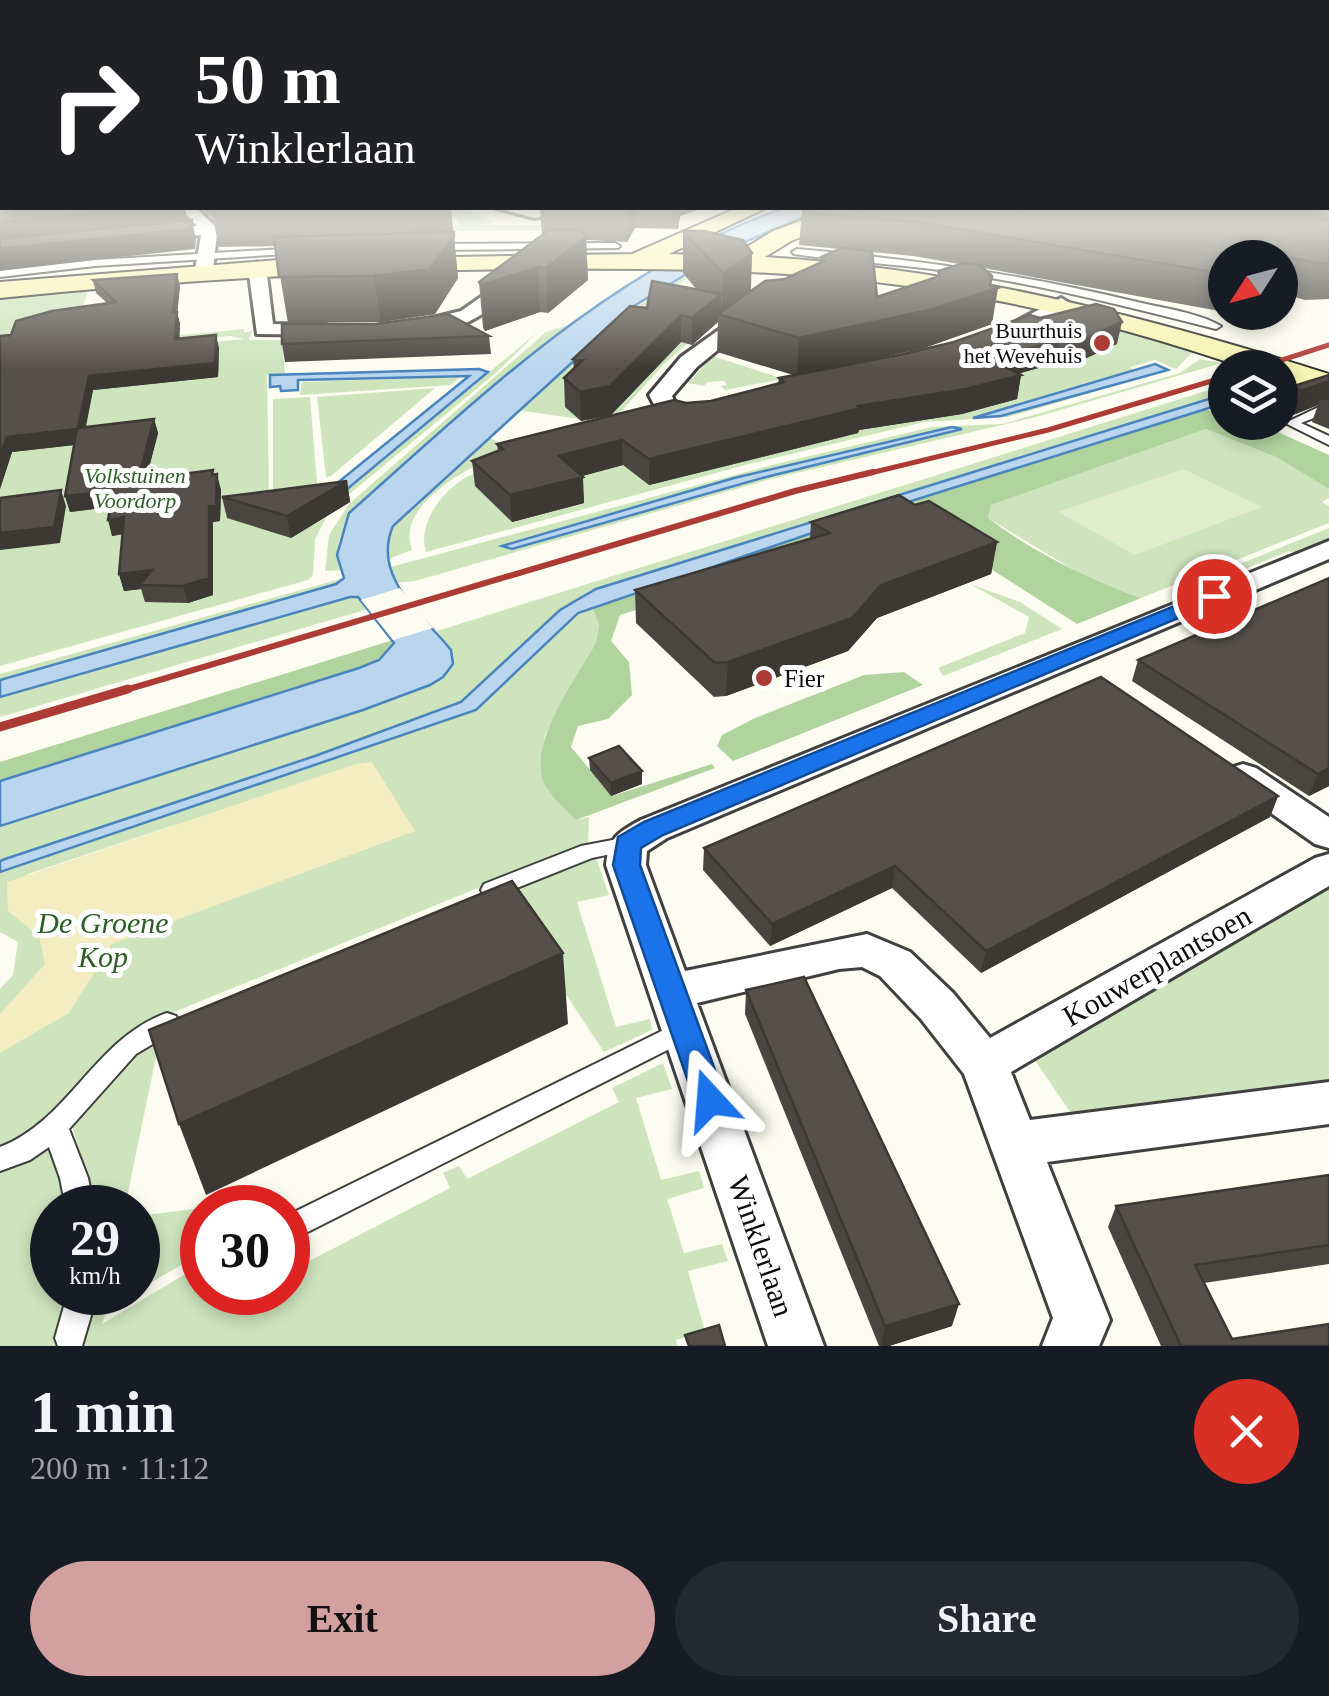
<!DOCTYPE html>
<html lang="en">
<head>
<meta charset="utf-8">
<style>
	:root { --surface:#171b24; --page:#242831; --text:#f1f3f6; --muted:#9ea1a6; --accent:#d2a09f }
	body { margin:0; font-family:Georgia,serif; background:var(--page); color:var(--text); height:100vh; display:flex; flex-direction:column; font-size:38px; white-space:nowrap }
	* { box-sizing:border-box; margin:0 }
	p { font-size:32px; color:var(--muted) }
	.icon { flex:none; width:55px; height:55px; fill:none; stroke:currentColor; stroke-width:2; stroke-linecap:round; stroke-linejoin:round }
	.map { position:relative; height:1346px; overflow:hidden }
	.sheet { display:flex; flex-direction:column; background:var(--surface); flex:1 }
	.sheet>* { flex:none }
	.guide { position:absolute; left:0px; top:0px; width:1330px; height:210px; box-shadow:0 5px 15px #0003; background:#202124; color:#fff; overflow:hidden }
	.needle { width:65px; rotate:234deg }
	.fabs { position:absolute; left:1208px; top:240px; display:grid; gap:20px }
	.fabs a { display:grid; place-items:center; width:90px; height:90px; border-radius:50%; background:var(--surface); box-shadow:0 5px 15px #0003; font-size:50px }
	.speed { position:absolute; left:30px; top:1185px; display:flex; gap:20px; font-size:50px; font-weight:700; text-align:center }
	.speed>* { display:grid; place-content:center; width:130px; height:130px; border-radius:50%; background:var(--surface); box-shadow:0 5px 15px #0003; line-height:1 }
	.speed small { font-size:25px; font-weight:400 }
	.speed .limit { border:15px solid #d22; background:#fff; color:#111 }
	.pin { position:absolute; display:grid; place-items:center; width:85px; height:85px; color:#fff; margin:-42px; border:5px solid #fff; border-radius:50%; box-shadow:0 2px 10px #0007 }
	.me { position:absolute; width:110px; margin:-55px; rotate:341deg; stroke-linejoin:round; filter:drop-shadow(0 0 8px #0008) }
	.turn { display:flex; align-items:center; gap:35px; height:210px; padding:0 30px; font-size:45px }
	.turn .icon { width:130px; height:130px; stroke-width:2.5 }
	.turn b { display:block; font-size:70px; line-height:85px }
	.round { display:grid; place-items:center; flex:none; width:105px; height:105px; border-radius:52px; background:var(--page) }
	.summary { display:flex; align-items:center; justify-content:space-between; height:170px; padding:0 30px }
	h1 { font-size:60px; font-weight:700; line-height:75px }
	.primary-button { display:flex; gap:20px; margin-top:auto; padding:20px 30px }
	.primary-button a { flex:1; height:115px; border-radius:60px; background:var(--accent); color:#111; font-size:40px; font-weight:700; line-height:115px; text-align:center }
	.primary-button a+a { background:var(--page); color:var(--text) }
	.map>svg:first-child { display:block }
</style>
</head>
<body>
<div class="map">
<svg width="1329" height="1346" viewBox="0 0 1329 1346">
	<rect width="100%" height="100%" fill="#fdfcf0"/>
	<path fill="#cde4bd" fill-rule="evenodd" d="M287,208h178l28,15 -21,2h108v5l-119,1 -16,-3 16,-3 -10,-11z
		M690,269h11l-75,52 78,8 -40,35 -45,50 -26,7 -76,-11 81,-75z
		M88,289l-14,51 -74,10v-54z
		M1070,316l99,27 23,10 -16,16 -21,-9 -25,7 4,3 -3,1 -157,47 27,-2 167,-46 -160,47 -84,5 -175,42 -323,88c-10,-30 21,-68 49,-79z
		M568,325l-219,188 -11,31 3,26 -16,1 4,-36 20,-31 197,-172z
		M244,329v4l9,-3 -4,10h33l3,34 -18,1 2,124 77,-9 192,-158 -41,40 -167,138 -15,29 -2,36 -5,5 -308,86v-303l244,-24 -14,-3 -230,22 85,-14z
		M713,356l70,23 -58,11 -4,-4 6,-1 -3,-4 -17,1 -3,4 -16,-3z
		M1200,359l22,4 -186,54 -265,62 -356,102 -19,2 -9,-15 389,-104 156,-37 70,-3 178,-51zM952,427l9,3 -195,47 -254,72 -7,-5 229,-66z
		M460,377l-9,8 -151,10 2,-13z
		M1222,386l3,8 -665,216 -99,92 -146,54 -315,105v-35l430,-141 24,-29 -17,-25z
		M435,388l-104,88 -5,1 -9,-80z
		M310,397l7,87 -44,6v-91z
		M1206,429l70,28 53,32v9l-7,4 7,4v17l-188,75 -54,-20 -99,-60 3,-13z
		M486,437l27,10c-34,16 -119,54 -101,103l-26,10 -1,-17 7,-17z
		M1329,528v14l-32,13 -8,-4 -107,44 -9,-4z
		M344,578l-8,6 -336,96v-6z
		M970,584l50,18 42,27 -119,47 -5,-8 87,-35 4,-16z
		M358,597l10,12 -368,108v-20l336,-98z
		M593,608l6,17 -3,17 -51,93 -3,23 34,62 13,-3 -1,26 -431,176 -37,22 -74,81 46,85 -40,1v84l81,1 -26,16 -5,15 100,-60v28l26,1 3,7 16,-7 41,-1v-20l162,-84 -7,-15 16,-7 8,13 152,-77 -7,-14 51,-25 9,26 -36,9 25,82 38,-9 5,17 -37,11 17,54 38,-9 6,17 -40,10 17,61 -29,8 1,6h-677v-357l13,-14 5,-33 -18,-10v-60l476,-162 95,-93zM177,824l-169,87 20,-37z
		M590,857l7,3 12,35 -32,7 39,125 34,-8 2,11 -48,22 -39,-59 -316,5z
		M1329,881v205l-254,33 -43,-63z
		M169,1032l-12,20 -32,155h-30l-23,-82 63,-74z
		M202,1208v45l-64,37v-74z"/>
	<path fill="#b1d39e" d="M1202,409l23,5v8l33,1 71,32v34l-53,-32 -70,-28 -215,76 -3,13c47,35 98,60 153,80l-64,26 -163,-104 -294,95 -9,26 18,21 3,33 -24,24 -30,7 -7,21 41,49 100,-32 3,4 -139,52c-10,-11 -24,-22 -31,-35 -20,-41 33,-107 51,-143l3,-17 -6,-17 254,-87z
		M393,640l1,4 -15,16 -20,8 -359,113v-19z
		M904,672l19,13 -190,76 -16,-15 5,-11 33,-17 109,-43z"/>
	<path fill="#f4edc1" d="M372,762l43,69 -303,113 -43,69 -69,40v-39l45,-50 -6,-28 -31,-25 -1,-29 349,-118z"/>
	<path fill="#dfecce" d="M1183,469l79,38 -127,48 -77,-43z"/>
	<path fill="#bad6ef" stroke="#4984bd" stroke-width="2.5" d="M784,208h40l-100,43 -90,55 -241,220c-22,51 30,89 58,124l2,14 -10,13 -13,8 -67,25 -363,116v-45l359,-113 20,-8 15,-17 -36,-46h-8l-350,100v-17l336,-96 8,-6 -7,-23 12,-42c133,-118 264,-246 435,-305z
		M1155,364l13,6 -167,46 -28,2z
		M479,369l9,3 -142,118 -10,-6 133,-108 -171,4v10l-17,1 -1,-5 -10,1v-12z
		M1225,394v9l-378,118 -269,92 -102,97 -476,162v-11l5,-2 310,-103 146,-54 99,-92 36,-21z
		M952,427l10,2 -196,48 -254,72 -10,-3 232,-68z"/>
	<path fill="#fdfcf0" d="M400,588l33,40 -40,12 -32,-40z"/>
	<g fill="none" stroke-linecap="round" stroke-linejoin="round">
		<defs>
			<path id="lane" d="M615,243l5,3 -2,2 -183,2 -5,-3 5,-3z
				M299,248l3,1v4l-207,13 -95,11v-6l95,-11z
				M797,249c113,10 225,25 336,52 28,7 64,11 88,25l-5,3c-87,-22 -173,-44 -262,-57 -53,-8 -107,-10 -160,-18l-2,-2z
				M1323,405h6v7l-28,11 28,13v9l-44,-22z
				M628,837l7,2 3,5 -3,5 -43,9 -100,40 -8,-2 -3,-6 3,-6 97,-38z
				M167,1013l9,3 3,7 -3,7 -40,24 -67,75 19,49 6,30h-28l-6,-30 -11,-31 -19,13 -30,11v-24c69,-26 95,-109 167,-134z
				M684,1020l9,3 3,7 -3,7 -405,205v-27z
				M68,1292h30l-16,54h-24l-3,-8z"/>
			<path id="street" d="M180,208h16l18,17 45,-4 8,5 -8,5 -42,3 -4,36 -9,5 -9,-5 6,-35 -47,4 -8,-5 8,-5 43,-3z
				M496,208h77l-38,10z
				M257,262l9,5 7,57 53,1 10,6 -3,4 -76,-1 -9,-67z
				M511,276l9,6c-18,25 -87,69 -115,46l3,-4 53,-13z
				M1061,298l10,6 -28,20 -44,18 -10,-6z
				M751,307l7,2v8l-61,50 -25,29 4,9 -3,5h-16l-8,-15 32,-38z
				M1329,541v18l-662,279 -20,13 -1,14 39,106 182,-37 43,18 43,41 37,45 325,-180 14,-4v32l-318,186 19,48 299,-38v42l-282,38 63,158 -11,26h-57l11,-28 -89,-244 -43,-55 -41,-43 -18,-9 -23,2 -142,34 127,343h-56l-162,-481c3,-27 11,-32 35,-45z
				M1243,764l13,4 73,49v31l-14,-4 -85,-60 -5,-8 5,-8z"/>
			<path id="secondary" d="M737,208h29l-97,46 63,2 41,-25 63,-23h31l-3,5 -73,28 -26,16c195,12 378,58 564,117v21l-49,-16v-11h-35c-110,-38 -223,-67 -338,-82 -123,-17 -247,-18 -371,-17 -179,1 -358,10 -536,29v-16l278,-22 354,-6z"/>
		</defs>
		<use href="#lane" stroke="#404040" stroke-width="4"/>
		<use href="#street" stroke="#404040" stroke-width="6"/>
		<use href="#secondary" stroke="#2f2f2f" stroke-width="4"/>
		<use href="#lane" fill="#fff" fill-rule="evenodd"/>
		<use href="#street" fill="#fff" fill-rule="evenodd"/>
		<use href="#secondary" fill="#f6f4b2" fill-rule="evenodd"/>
		<path stroke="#ad3b35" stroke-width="5" d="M1257,368l72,-23
			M862,475l186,-45 177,-53"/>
		<path stroke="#ad3b35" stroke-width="6" d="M119,692l676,-201 78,-19"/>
		<path stroke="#ad3b35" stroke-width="9" d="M0,727l128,-38"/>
	</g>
	<path fill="#494540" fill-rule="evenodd" d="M1329,182v117l-24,1 -25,-7v-35h-55v54l-242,-44 7,17 2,39 -68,24 -79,18 54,-11 55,-13 76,-27 87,29 -50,23 -11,-4 -39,11 4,1 -4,24 -55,15 -103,16 -1,3 -209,52 -26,-20 -41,11 2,27 -72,19 -37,-36 -3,-25 26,-10 -1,-7 189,-41 25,-2 67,-18 1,-5 14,-3 -76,-23 1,-30 -26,23 -11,-3 -70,73 -30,6 -16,-14 -1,-29 10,-9 -1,-10 74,-51 50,-18 -14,-17v-42l69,22 -1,38 34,-12 36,-16v-6l18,-8 -40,-4 3,-33zM872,252l41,4 46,8 -21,7v6l-61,20z
		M201,208h250l7,70 -23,36 -54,8 -93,1 -13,-77 -56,1 -6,-28z
		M540,208h162l-22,8 -2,13 -43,-1 -8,14 -41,-2 2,40 -40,33 -8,-1 -55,19 -2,-3 -4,-46 63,-47z
		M93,280l87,6 -3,26 3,12 -1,14 40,10 -1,29 -125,13 -7,37 68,-8 4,14 -12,46 68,-4 7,15 -1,31 -7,1v73l-25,8 -43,-1 -4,-13 -17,2 -5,-17 4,-40 -11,2 -2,-29 -40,5 -5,-16 10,-51 -63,7 -12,37v-153l11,-1 96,-32 -11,-10z
		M489,336l2,18 -206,8 -3,-18z
		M1329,375v54l-17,-7 6,-17 -25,10 -10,-4 8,-24z
		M347,481l3,21 -59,36 -64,-20 -5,-21z
		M915,505l82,37 -6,32 -114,44 -29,33 -122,45 -12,1 -78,-74 -1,-33 175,-52 1,-16z
		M1329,578v208l-20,10 -177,-115 6,-21z
		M589,758l53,13v13l-31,12 -21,-26z
		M1278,796l-8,21 -289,156 -89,-85 -122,58 -67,-76 1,-22z
		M746,990l206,336 -63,20h-10l-134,-332z
		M1329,1175v89l-125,19 28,56 97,7h-168l-53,-119 8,-21z"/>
	<path fill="#3c3834" d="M141,208h44l3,14 -188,20v-20z
		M628,208h6l1,20 -8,14z
		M678,208h24l-22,8 -2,13z
		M192,220l4,19 -1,10 -195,21v-21z
		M454,236l4,42 -23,36 -54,8 -7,-46z
		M586,237l2,43 -40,33 -2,-45z
		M752,253l-2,44 -28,19 1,-43z
		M1286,256l-6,20v-18z
		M538,267l2,45 -55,19 -4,-46z
		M177,274l3,12 -4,39 -3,-13z
		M998,288l-6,36 -68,24 -127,28 2,-38z
		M721,294v21l-3,-1v8l-26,23v-27z
		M177,312l3,12 -1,28 -4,-13z
		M681,315v27l-70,73 -30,6 -1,-29z
		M1122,322l-5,22 -50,23 5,-22z
		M216,335l3,13 -1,29 -125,13 -11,52 -4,-14 11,-52z
		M1060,340l-4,23 -71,20 4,-24z
		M1021,375l-4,24 -55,15 -103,16 -1,3 -209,52v-26l209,-53z
		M1329,381v20l-9,-2 -2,6 -25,10 8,-24z
		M154,419l4,14 -16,62 -4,-15z
		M77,429l5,15 -70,8 -12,37v-31l7,-21z
		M622,440l1,25 -63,17 -1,-26z
		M217,474l4,16 -1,31 -7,1v73l-25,8 -5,-17 26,-80z
		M583,477l1,26 -72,19 -2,-27z
		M347,481l3,21 -59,36 -4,-22z
		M61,490l5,16 -6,37 -60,7v-17z
		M113,491l4,15 -47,6 -5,-16z
		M124,517l5,16 -17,3 -4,-16z
		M997,542l-6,32 -114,44 -29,33 -122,45 2,-34 153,-77z
		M152,570l-12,15 1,4 -17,2 -5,-17z
		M1329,768v18l-20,10 9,-22z
		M642,771v13l-31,12v-13z
		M1278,796l-8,21 -289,156 5,-22z
		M895,866l-3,22 -122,58 2,-22z
		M563,953l5,71 -362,171 -27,-71z
		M959,1304l-7,22 -63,20h-8l4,-20z"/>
	<path fill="#55504b" stroke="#3c3834" stroke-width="2.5" d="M0,182h2v26h139l-141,14z
		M1328,182h1v37h-6l6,2v42h-13l-30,-7 -6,2h-55v16l-308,-52 -115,-10 11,-4h515z
		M192,220l-2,9 -190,20v-10z
		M549,230h31l6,7 -40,31 -8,-1 -57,18 -2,-3z
		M683,231h21l39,9 9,13 -29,20z
		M454,232v4l-24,33 -56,7 -95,1 -5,-40z
		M842,248l30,3 5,46 63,-21 -2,-5 26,-8 16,2 12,11 -2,9 8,3 -69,22 -130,28 -81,-24 47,-33 20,-2 39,-18 -3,-4z
		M177,274l-4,38h4l-2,27 41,-4 -1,28 -126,13 -11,52 76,-9 -16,61 75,-10 -1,5 5,-1 -1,32h-7v72l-26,8 -43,-1 12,-15 -33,4 5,-57 -16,3 5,-29 -48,5 12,-67 -70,8 -7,21v-122l11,-1 5,-14 36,-10 64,-9 -23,-22z
		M652,281l69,13 -29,24 -11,-3 -71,71 -30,6 -16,-14 19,-18 -10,-1 57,-53 17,2z
		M1096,304l18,5 8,13 -50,23 -12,-5 -71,19 32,16 -55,14 -108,17 3,2 -212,51 -27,-19 -63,16 24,21 -73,18 -38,-34 31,-12 -6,-5 177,-44 12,3 25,-2 73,-19 -5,-4 120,-23 55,-13 76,-27 10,3z
		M448,314l41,22 -207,8v-20h93z
		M1329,375v6l-28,10 -10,-4z
		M347,481l-60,35 -65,-19z
		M61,490l-7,37 -54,6v-35z
		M899,495l16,10 14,-4 68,41 -116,43 -29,33 -124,44 -13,1 -80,-73 195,-57 -19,-11z
		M1329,578v190l-11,6 -180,-114z
		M1101,677l177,119 -292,155 -91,-85 -123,58 -68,-76z
		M619,746l23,25 -31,12 -22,-25z
		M512,881l51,72 -384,171 -30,-94z
		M804,977l155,327 -74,22 -139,-336z
		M1329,1175v70l-134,20 37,74 97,-15v22h-148l-65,-140z
		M719,1325l6,21h-36l-4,-11z"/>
	<linearGradient id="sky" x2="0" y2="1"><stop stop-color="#95c2eb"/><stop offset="0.49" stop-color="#fefef8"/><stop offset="1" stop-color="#fefef8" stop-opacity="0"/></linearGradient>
	<rect width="1329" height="370" fill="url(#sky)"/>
	<path fill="#1a73e8" stroke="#114b97" stroke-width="2.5" d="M1214,590l10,6 -3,4 -558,235 -22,13 -1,17 86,235 -5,10 -11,5 -12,-5 -85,-245 5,-28 26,-15z"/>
	<g fill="#ad3b35" stroke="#fff" stroke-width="4">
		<circle cx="1102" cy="343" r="10"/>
		<circle cx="764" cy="678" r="10"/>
	</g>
	<g text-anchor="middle" stroke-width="10" stroke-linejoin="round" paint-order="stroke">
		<g font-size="22" fill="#0d0d0d" stroke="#fff" text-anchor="end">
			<text x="1082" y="338">Buurthuis<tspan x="1082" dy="25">het Wevehuis</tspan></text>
		</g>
		<g font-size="22" font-style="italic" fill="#2c5e25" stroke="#fff">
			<text x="135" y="483">Volkstuinen<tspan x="135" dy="25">Voordorp</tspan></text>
		</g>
		<g font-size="25" fill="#0d0d0d" stroke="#fff" text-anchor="start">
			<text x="784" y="687">Fier</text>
		</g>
		<g font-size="30" font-style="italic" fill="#2c5e25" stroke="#fff">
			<text x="103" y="933">De Groene<tspan x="103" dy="34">Kop</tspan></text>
		</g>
		<g font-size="30" fill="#0d0d0d" stroke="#fff">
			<text transform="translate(1157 966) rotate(-30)" y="10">Kouwerplantsoen</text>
			<text transform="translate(761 1246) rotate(71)" y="10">Winklerlaan</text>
		</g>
	</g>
</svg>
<div class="fabs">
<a><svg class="needle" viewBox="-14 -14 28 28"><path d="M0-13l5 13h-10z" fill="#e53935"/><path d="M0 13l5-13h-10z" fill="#9ea1a6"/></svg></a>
<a><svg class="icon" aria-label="layers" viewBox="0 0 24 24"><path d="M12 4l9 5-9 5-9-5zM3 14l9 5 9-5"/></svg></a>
</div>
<div class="speed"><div>29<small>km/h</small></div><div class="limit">30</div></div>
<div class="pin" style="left:1214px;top:596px;background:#d93025"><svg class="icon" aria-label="arrive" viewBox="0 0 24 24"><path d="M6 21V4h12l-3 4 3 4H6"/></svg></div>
<svg class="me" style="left:710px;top:1100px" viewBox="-20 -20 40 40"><path d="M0-17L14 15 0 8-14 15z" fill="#1a73e8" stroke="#fff" stroke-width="4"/></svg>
<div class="guide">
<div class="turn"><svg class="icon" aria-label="right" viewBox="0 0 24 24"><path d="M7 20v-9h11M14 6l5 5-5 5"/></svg><div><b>50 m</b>Winklerlaan</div></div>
</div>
</div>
<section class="sheet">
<div class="summary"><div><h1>1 min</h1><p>200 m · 11:12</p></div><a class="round" style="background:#d93025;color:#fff"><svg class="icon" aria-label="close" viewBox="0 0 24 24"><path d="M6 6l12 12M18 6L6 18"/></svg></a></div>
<div class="primary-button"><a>Exit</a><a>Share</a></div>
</section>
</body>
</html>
